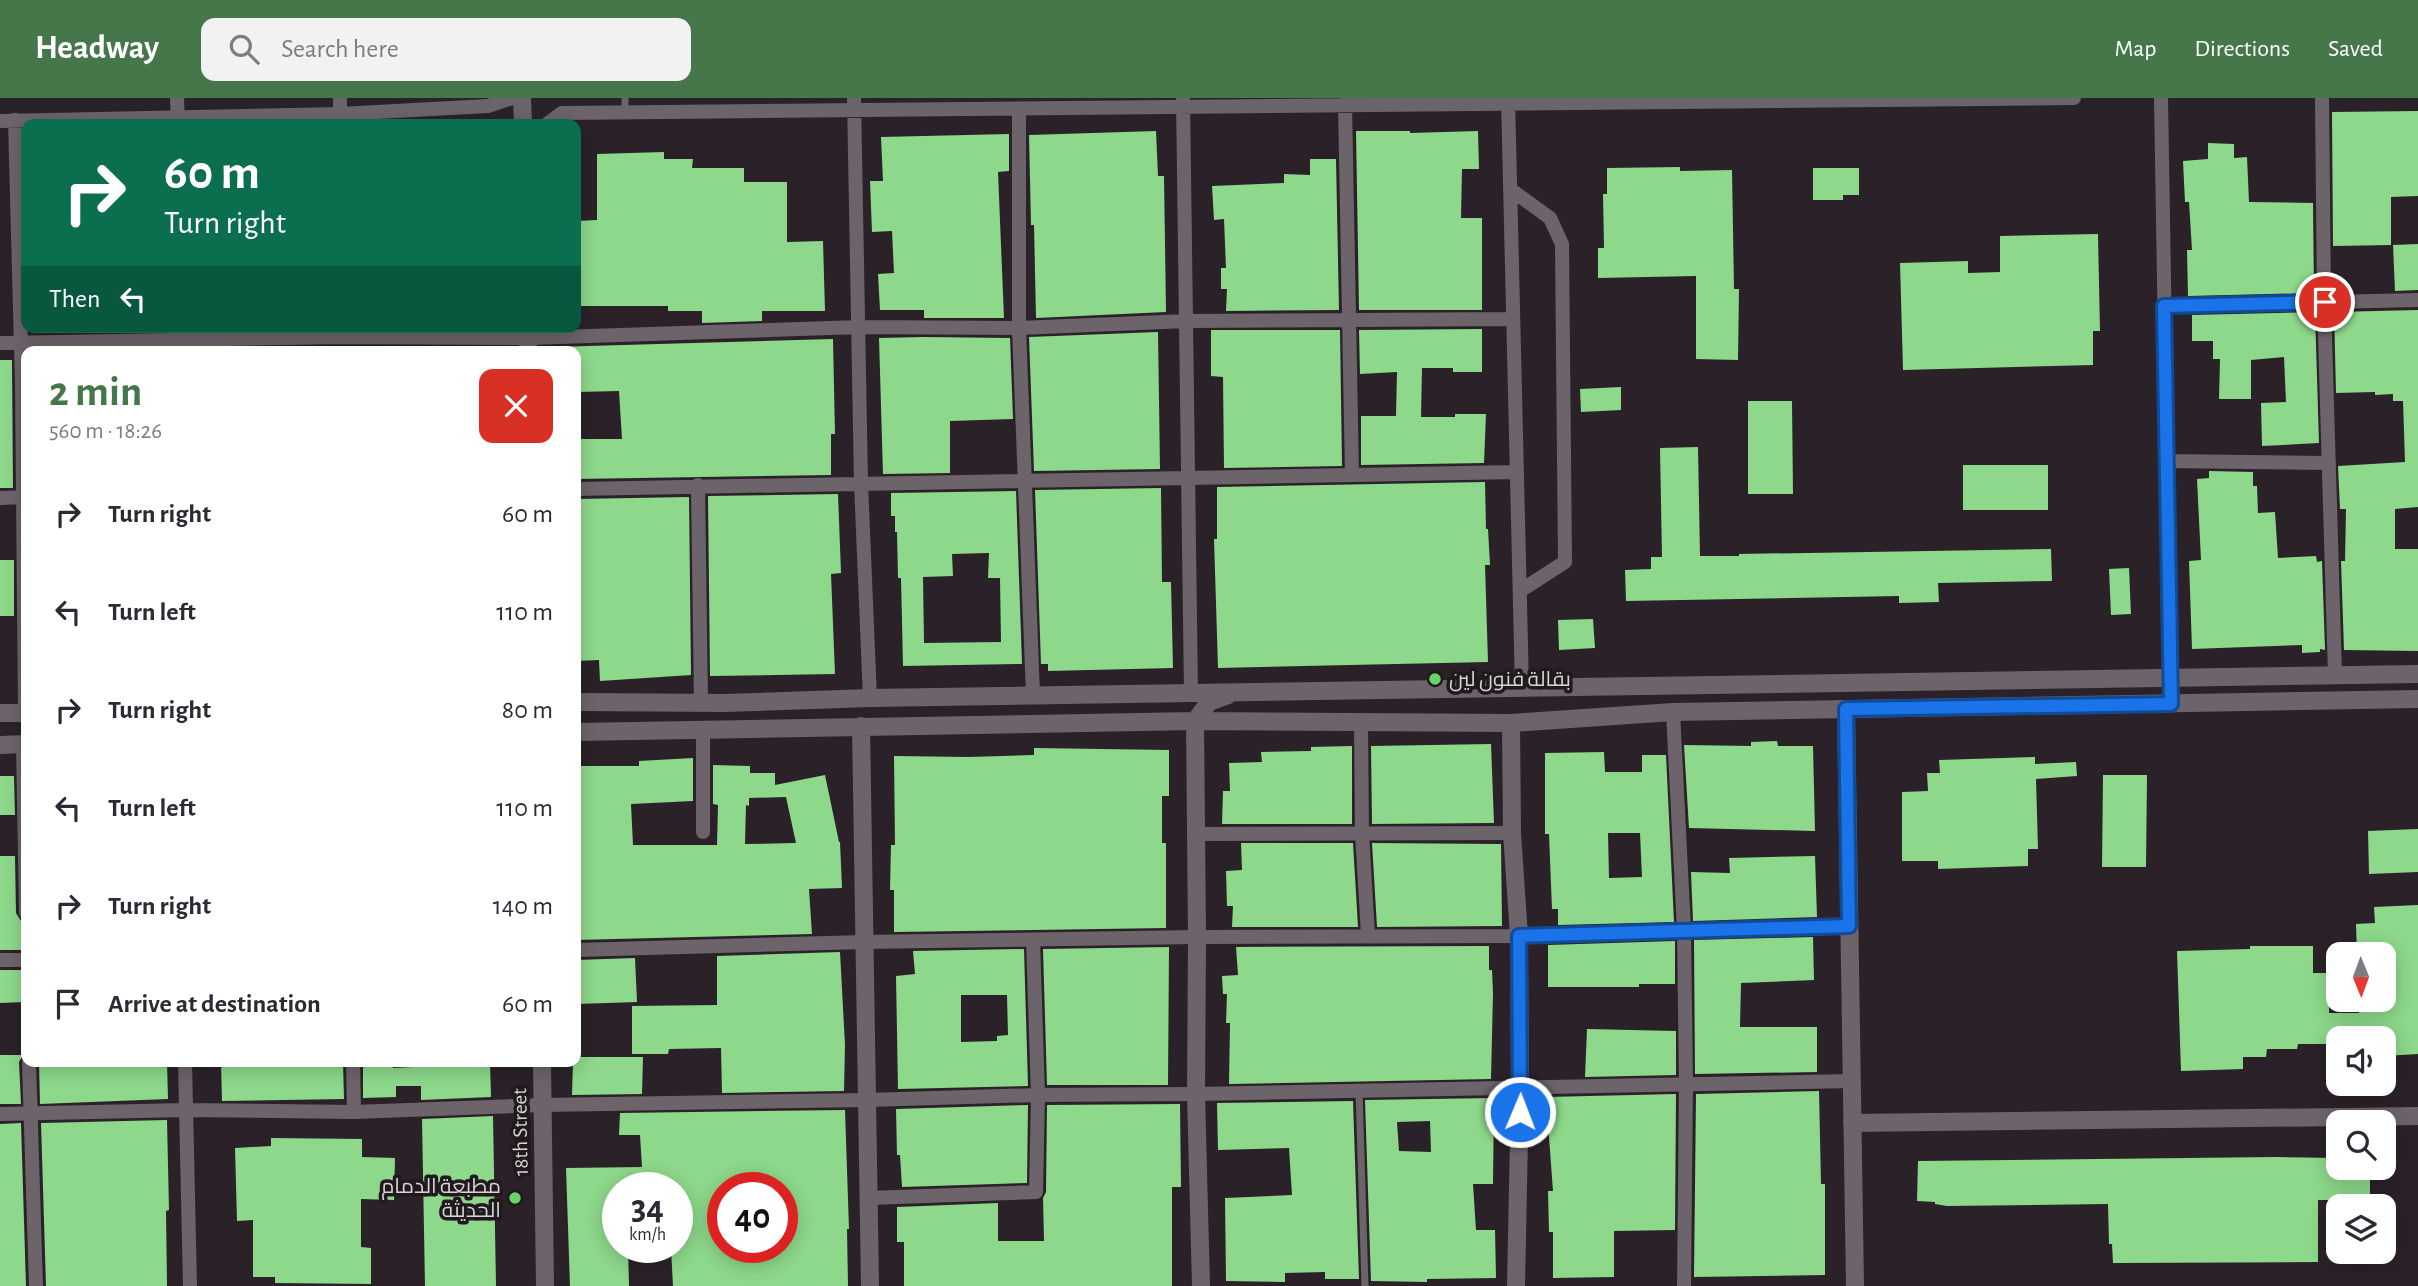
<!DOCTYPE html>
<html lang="en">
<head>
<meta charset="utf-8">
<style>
	:root { --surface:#fff; --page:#f2f2f3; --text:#2b2b33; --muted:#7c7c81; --accent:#46774a }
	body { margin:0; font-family:"Alegreya Sans",Cairo,sans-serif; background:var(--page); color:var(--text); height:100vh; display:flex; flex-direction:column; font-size:26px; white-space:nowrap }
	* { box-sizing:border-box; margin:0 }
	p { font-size:23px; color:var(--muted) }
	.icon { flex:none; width:38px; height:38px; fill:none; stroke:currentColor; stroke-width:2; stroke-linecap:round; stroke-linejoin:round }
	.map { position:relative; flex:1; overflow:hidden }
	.sheet { position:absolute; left:21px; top:248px; width:560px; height:721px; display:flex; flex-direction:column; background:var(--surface); border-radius:14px; box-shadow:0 4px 18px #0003 }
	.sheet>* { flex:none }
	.hud { position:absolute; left:21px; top:21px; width:560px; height:214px; border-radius:14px; box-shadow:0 4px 18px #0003; background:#0b6e4f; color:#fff; overflow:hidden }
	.needle { width:46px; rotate:179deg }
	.controls { position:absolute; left:2326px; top:844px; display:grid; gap:14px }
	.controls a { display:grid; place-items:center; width:70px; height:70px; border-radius:14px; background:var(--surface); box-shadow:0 4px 18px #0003; font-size:35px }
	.speed { position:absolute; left:602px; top:1074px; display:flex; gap:14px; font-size:35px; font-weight:700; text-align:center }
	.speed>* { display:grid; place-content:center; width:91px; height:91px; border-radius:50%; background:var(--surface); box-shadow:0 4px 18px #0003; line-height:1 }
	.speed small { font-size:18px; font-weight:400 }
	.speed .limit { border:10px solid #d22; background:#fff; color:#111 }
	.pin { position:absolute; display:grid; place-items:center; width:60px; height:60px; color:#fff; margin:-30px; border:4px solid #fff; border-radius:50%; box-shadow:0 2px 7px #0007 }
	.me { position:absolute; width:77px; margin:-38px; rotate:1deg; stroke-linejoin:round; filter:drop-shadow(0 0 5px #0008) }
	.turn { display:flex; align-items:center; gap:24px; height:147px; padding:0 28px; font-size:32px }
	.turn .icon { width:91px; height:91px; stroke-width:2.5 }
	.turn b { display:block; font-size:49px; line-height:60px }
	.then { display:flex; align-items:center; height:66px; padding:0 28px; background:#0003; gap:14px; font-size:26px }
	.round { display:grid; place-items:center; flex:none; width:74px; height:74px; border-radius:14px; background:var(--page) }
	.headline { display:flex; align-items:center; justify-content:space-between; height:119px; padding:0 28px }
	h1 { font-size:42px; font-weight:700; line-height:52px; color:var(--accent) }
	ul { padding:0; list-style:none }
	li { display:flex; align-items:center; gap:21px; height:98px; padding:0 28px }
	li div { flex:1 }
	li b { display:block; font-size:26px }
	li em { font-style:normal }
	header { display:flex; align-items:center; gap:42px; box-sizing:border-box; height:98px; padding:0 35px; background:var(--accent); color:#fff }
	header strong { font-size:33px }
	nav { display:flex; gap:38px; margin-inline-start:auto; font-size:24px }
	.search { width:490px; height:63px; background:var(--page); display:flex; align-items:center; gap:18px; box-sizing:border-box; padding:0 24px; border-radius:14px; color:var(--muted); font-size:26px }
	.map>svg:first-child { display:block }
</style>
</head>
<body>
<header>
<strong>Headway</strong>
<div class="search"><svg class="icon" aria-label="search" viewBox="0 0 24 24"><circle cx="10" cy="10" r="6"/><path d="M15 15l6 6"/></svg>Search here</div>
<nav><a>Map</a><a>Directions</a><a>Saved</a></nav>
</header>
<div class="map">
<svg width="2418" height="1188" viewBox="0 0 2418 1188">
	<rect width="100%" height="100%" fill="#2a2228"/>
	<path fill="#8dd88a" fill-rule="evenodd" d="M2418,13v85l-27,1v48l-58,1 -1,-134z
		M1156,33l2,45h6l2,136 -130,6 -2,-93h-3l-2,-90z
		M1356,33h54v2l68,-2 1,38h-17l-1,49h21v92h-123z
		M1009,36v37l-11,1 6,146h-80v-8h-44l-2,-36 16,-1 -2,-42 -20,1 -2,-51h13l-2,-44z
		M2208,45l26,1v14l13,-1 2,45 64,1 1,90 -126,3 -1,-46h5l-3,-48h-4l-2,-41 25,-2z
		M664,54v7h29l-1,9h52v14h43v60l36,-1 2,70h-63v10l-60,2v-12h-34v-5h-92v-85l21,-1v-66z
		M1310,61h26l3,151 -113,1 1,-22h-6v-21h5l-2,-49 -10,1 -2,-34 72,-3v-9l26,1z
		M1680,69v4l52,-1 2,119h5l-1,71 -42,-1v-83l-98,2v-30h6l-1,-54h4v-26z
		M1813,70h46v27h-16v5h-30z
		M2098,136l2,97h-7v34l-190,5 -3,-107 68,-2v12l32,-1v-36z
		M2418,146v46l-23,1 -2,-46z
		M2418,212v197l-23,2v40h23v102l-74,-1 -3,-89h4l1,-52h-6l-2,-43 67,-4 -2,-61h-10v-7l-18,1v-3l-39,1 -2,-81z
		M2315,214l4,131 -57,3 -1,-43 25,-1 -2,-45 -33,3v39h-32l1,-40h-7v-18h-21v-26z
		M1482,231v43h-29v-4h-31l-1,49h34v-3h31l-2,49 -123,2v-49h35l1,-44 -37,2 -1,-44z
		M1211,232h129l2,136 -118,2 -1,-91 -12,-1z
		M1158,234l2,137 -126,2 -5,-134z
		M924,239l86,1 3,81 -63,2v52l-67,1 -4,-136z
		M833,241l2,95h-4v41l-255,4v-40h46l-3,-48 -43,1v-40h-24v-5z
		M0,262h12l1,128h-13z
		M1621,289v23l-40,2 -1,-23z
		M1748,303h44l1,93h-45z
		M1698,349l2,109h39v-2l312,-5 1,32 -114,2 1,19 -40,1v-7l-273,5 -1,-31 26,-1v-12h11l-2,-109z
		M1963,367h85v45h-85z
		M2209,373l44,1v14h4l1,27 17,-1 3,46 38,-2 1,6 5,-1 3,89 -5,-1v3l-18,1v-8l-110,4 -3,-88 12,-1 -4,-81 12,-1z
		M1485,384l1,47h2l2,36h-5l3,97 -270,6 -4,-129h3v-52z
		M1161,390l1,94h9l2,86 -125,3v-7h-7l-6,-174z
		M1016,393l6,173 -119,2 -2,-88h-3l-1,-46h-2v-16h-4v-23zM989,455l-1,25h12l1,64 -77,1 -1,-66 30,-1 -1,-22z
		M838,396l3,79 -10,1 4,100 -125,2 -2,-180z
		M689,399l2,178 -91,6 -1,-21 -23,1v-162z
		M0,462h14v56h-14z
		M2129,470l2,46 -20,1 -2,-46z
		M1593,521l2,29 -36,2 -1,-30z
		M1777,643l1,5h35l2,85 -126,-3 -5,-83 67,1v-4z
		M1491,646l3,79 -122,1 -1,-78z
		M1352,648v78h-130l1,-33h7l-1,-28 33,-1 -1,-10 50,-1v-4z
		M1034,650l135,2v46h-7v47h4v85l-272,4v-42h-4l1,-45h4l-1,-89 75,1 65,-2z
		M1604,654l1,20h37v-17h24l8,167 -116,3v-16h-6l-3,-75h-4v-81zM1608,735h32l2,44 -33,1z
		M2035,659v7l41,-2 1,14 -41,3 2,70h-10v17l-90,3v-8h-36v-69l26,-1 -1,-18h13l-1,-13z
		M693,660v43l-62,3 2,41h84l1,-40 -5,-1v-39l37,1v7h25v12l50,-10 14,67h1l2,46 -33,1 3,45 -236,6v-45h2l-2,-78h4v-51h59v-5zM786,699l10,46 -51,1 1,-39 3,1v-8z
		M2103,677h44l-1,92h-44z
		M0,678h14l1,39h-15z
		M2418,731v43l-49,2 -1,-43z
		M1241,745h112l5,84h-126l1,-21h-6l-1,-35 16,-1z
		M1372,745l129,1 1,82 -125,1z
		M0,758h15l1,57 5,8 1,29h-22z
		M1815,758l2,61 -124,4 -2,-49 39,1 -1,-15z
		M2418,807v149l-34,2v-18h-46v6h-40l-1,5h-30l-1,8h-23v12l-62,2 -4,-120 73,-2v-3h63v27h17l-1,40h30v-14h25v-45h-27l-1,-30 19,-1 -1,-16z
		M1813,839l1,43 -73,3 -1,44h77v45l-122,2 -1,-134z
		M1675,843v43h-36v3h-91v-42z
		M1489,848v24h3l1,23 -2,86 -262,5 1,-61h-4l1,-29h-4l-1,-18 16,-1 -2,-28z
		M1169,849l-1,138h-121l-4,-136z
		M1024,851l4,137 -130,3 -2,-113 19,-2 -2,-23zM961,897h46l1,40 -11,1v5l-36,1z
		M840,854l5,93 -1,46 -122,2 -1,-45 -52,1 -1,5h-36v-48l85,-1v-49z
		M635,860l2,44 -61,2v-44z
		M0,872h24l2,32 -26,1z
		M1587,931l89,2v44l-91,2z
		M0,957h23l-4,7 2,42h-21z
		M576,959h67l-1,37 -70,1 1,-33h3z
		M39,964h128l1,37 -128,5z
		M221,964h122l1,37 -122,2z
		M363,964h29l1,6 40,-2v-4h57l1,35 -70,3v-14h-25v11l-33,1z
		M1819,993l2,93h4v91l-131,2 2,-183z
		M1676,996l-1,136 -61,1v46l-61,1v-46h-4l-1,-41h5l-7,-94z
		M1494,1000l-1,86h-20l3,46h19l1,48 -69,1v3l-56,-1 -6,-181zM1430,1023l1,31 -32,-1 -2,-29z
		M1353,1003l6,178h-34v-7l-40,1v9l-59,-1 -1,-83 67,-3 -3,-47 -71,2 -1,-47z
		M1180,1006l1,83h-9v99h-268v-44h-7v-35l101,-4v38h46l-1,-43 3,-6 1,-87z
		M1028,1007l-1,78 -125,4 -2,-32h-3l-1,-46z
		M845,1012l4,119h-2l1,57h-175l-2,-38h6v-60h-59v60h10l1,38h-59l-4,-118 76,-1 -2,-32h-21l1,-22zM723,1090h59v60h-59z
		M493,1018l3,170h-71l-3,-167z
		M167,1022l2,90 -3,1 1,75h-121l-5,-163z
		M21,1025l5,163h-26v-162z
		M271,1040l91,1v18l33,1 -1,42 -33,-1v48l10,1v36l-96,-1v-6h-22v-57l-16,1 -2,-73 36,-2z
		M2275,1059l63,1v9h32v33h-52v62l-205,1 -1,-19h-3l-1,-40 -161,2 -12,-2v-2l-18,-1 1,-40z"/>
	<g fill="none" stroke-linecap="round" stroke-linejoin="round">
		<path stroke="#6c646a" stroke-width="7" d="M625,0v14
			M1359,993l6,195"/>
		<path stroke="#6c646a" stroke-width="14" d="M177,0l1,26
			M340,0v26
			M854,0l7,385 9,215
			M1183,0l8,595
			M1508,0l14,590
			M2161,0l10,606
			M2322,0l2,204 11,373
			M1345,6l7,371
			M1019,11v219l14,367
			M15,22l7,264 3,329
			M0,23l340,-7 148,-8 24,-8
			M547,26l15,-11 1512,-15
			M1510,91l40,29 12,26 3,318 -45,29
			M2164,208l254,-6
			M184,229v25
			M0,245l343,-6 186,1 331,-11 159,1 168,-7 326,-2
			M2167,363l162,2
			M698,387l3,218
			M576,391l941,-17
			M0,400l26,-1
			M1673,614l11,218 2,155 -2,201
			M1361,624l1,111 6,102
			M703,631v103
			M23,646l3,169
			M1196,736l316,-1
			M576,852l288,-8 333,-5 322,-1 330,-10
			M0,862h26
			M29,964l7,224
			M185,964l5,224
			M353,964l1,50
			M0,1016l186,-4 168,2 189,-7 324,-5 171,-5 158,-1 655,-13
			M868,1100l168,-6 2,-97 -5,-155"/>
		<path stroke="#6c646a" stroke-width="18" d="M522,0l1,26
			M528,254v-25
			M576,604l149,1 145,-5 1548,-24
			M1846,611l9,577
			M0,615h26
			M1511,625l1,110 7,103 1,151 -4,199
			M861,628l9,560
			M576,634l619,-11 316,2 162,-11 745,-13
			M0,647l26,-1
			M542,964l3,224
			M1852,1025l566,-7
			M1201,1188l-5,-192 1,-157 -2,-216 14,-19 19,-7"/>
	</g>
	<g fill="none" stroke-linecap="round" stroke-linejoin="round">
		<defs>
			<path id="route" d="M1520,1014l-1,-176 330,-10 -3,-217 325,-5 -7,-398 161,-4"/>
		</defs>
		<use href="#route" stroke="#114b97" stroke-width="18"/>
		<use href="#route" stroke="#1a73e8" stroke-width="12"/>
	</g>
	<g fill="#67d465" stroke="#20191e" stroke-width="2.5">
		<circle cx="1435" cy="581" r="7"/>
		<circle cx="515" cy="1100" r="7"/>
	</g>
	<g text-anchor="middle" stroke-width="7" stroke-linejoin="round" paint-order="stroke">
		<g font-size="21" fill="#d7d2d6" stroke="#20191e" text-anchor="start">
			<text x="1449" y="588">بقالة فنون لين</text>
			<text x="501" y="1095" text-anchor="end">مطبعة الدمام<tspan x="501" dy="24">الحديثة</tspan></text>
		</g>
		<g font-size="21" fill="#d7d2d6" stroke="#20191e">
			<text transform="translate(520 1034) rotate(-91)" y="7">18th Street</text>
		</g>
	</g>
</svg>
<div class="controls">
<a><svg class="needle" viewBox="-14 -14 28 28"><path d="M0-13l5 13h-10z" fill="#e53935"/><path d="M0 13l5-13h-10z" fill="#7c7c81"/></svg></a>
<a><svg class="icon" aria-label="sound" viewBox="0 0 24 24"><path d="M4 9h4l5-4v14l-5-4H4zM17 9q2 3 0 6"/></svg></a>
<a><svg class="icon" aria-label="search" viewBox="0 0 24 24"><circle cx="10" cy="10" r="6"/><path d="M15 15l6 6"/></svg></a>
<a><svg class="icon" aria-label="layers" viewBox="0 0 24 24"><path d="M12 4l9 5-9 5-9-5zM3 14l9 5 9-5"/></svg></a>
</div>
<div class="speed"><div>34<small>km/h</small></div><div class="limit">40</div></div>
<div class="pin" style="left:2325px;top:204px;background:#d93025"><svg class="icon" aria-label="arrive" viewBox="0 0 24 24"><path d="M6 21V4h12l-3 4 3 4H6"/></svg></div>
<svg class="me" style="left:1520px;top:1014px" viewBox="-20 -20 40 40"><circle r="17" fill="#1a73e8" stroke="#fff" stroke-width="3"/><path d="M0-11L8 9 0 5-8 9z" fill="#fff"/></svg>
<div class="hud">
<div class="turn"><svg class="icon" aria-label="right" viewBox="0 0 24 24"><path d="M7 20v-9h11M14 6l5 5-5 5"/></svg><div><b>60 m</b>Turn right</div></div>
<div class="then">Then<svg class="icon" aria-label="left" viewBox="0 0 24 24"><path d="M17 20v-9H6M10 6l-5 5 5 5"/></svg></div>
</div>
<section class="sheet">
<div class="headline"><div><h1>2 min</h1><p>560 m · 18:26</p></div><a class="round" style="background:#d93025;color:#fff"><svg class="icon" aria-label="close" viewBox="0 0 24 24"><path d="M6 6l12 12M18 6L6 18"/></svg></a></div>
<ul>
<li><svg class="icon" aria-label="right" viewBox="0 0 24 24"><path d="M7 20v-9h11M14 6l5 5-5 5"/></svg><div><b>Turn right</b></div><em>60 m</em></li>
<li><svg class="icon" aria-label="left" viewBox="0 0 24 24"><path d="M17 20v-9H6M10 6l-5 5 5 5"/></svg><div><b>Turn left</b></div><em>110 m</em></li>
<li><svg class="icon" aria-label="right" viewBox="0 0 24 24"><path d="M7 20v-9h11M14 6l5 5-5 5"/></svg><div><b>Turn right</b></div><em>80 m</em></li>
<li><svg class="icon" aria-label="left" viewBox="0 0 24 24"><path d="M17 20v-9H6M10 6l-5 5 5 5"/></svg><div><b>Turn left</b></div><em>110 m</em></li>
<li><svg class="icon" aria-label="right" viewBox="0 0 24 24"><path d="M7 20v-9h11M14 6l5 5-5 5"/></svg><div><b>Turn right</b></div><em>140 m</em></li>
<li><svg class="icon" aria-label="arrive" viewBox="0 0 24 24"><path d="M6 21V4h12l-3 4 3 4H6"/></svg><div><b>Arrive at destination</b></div><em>60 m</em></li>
</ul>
</section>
</div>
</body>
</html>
